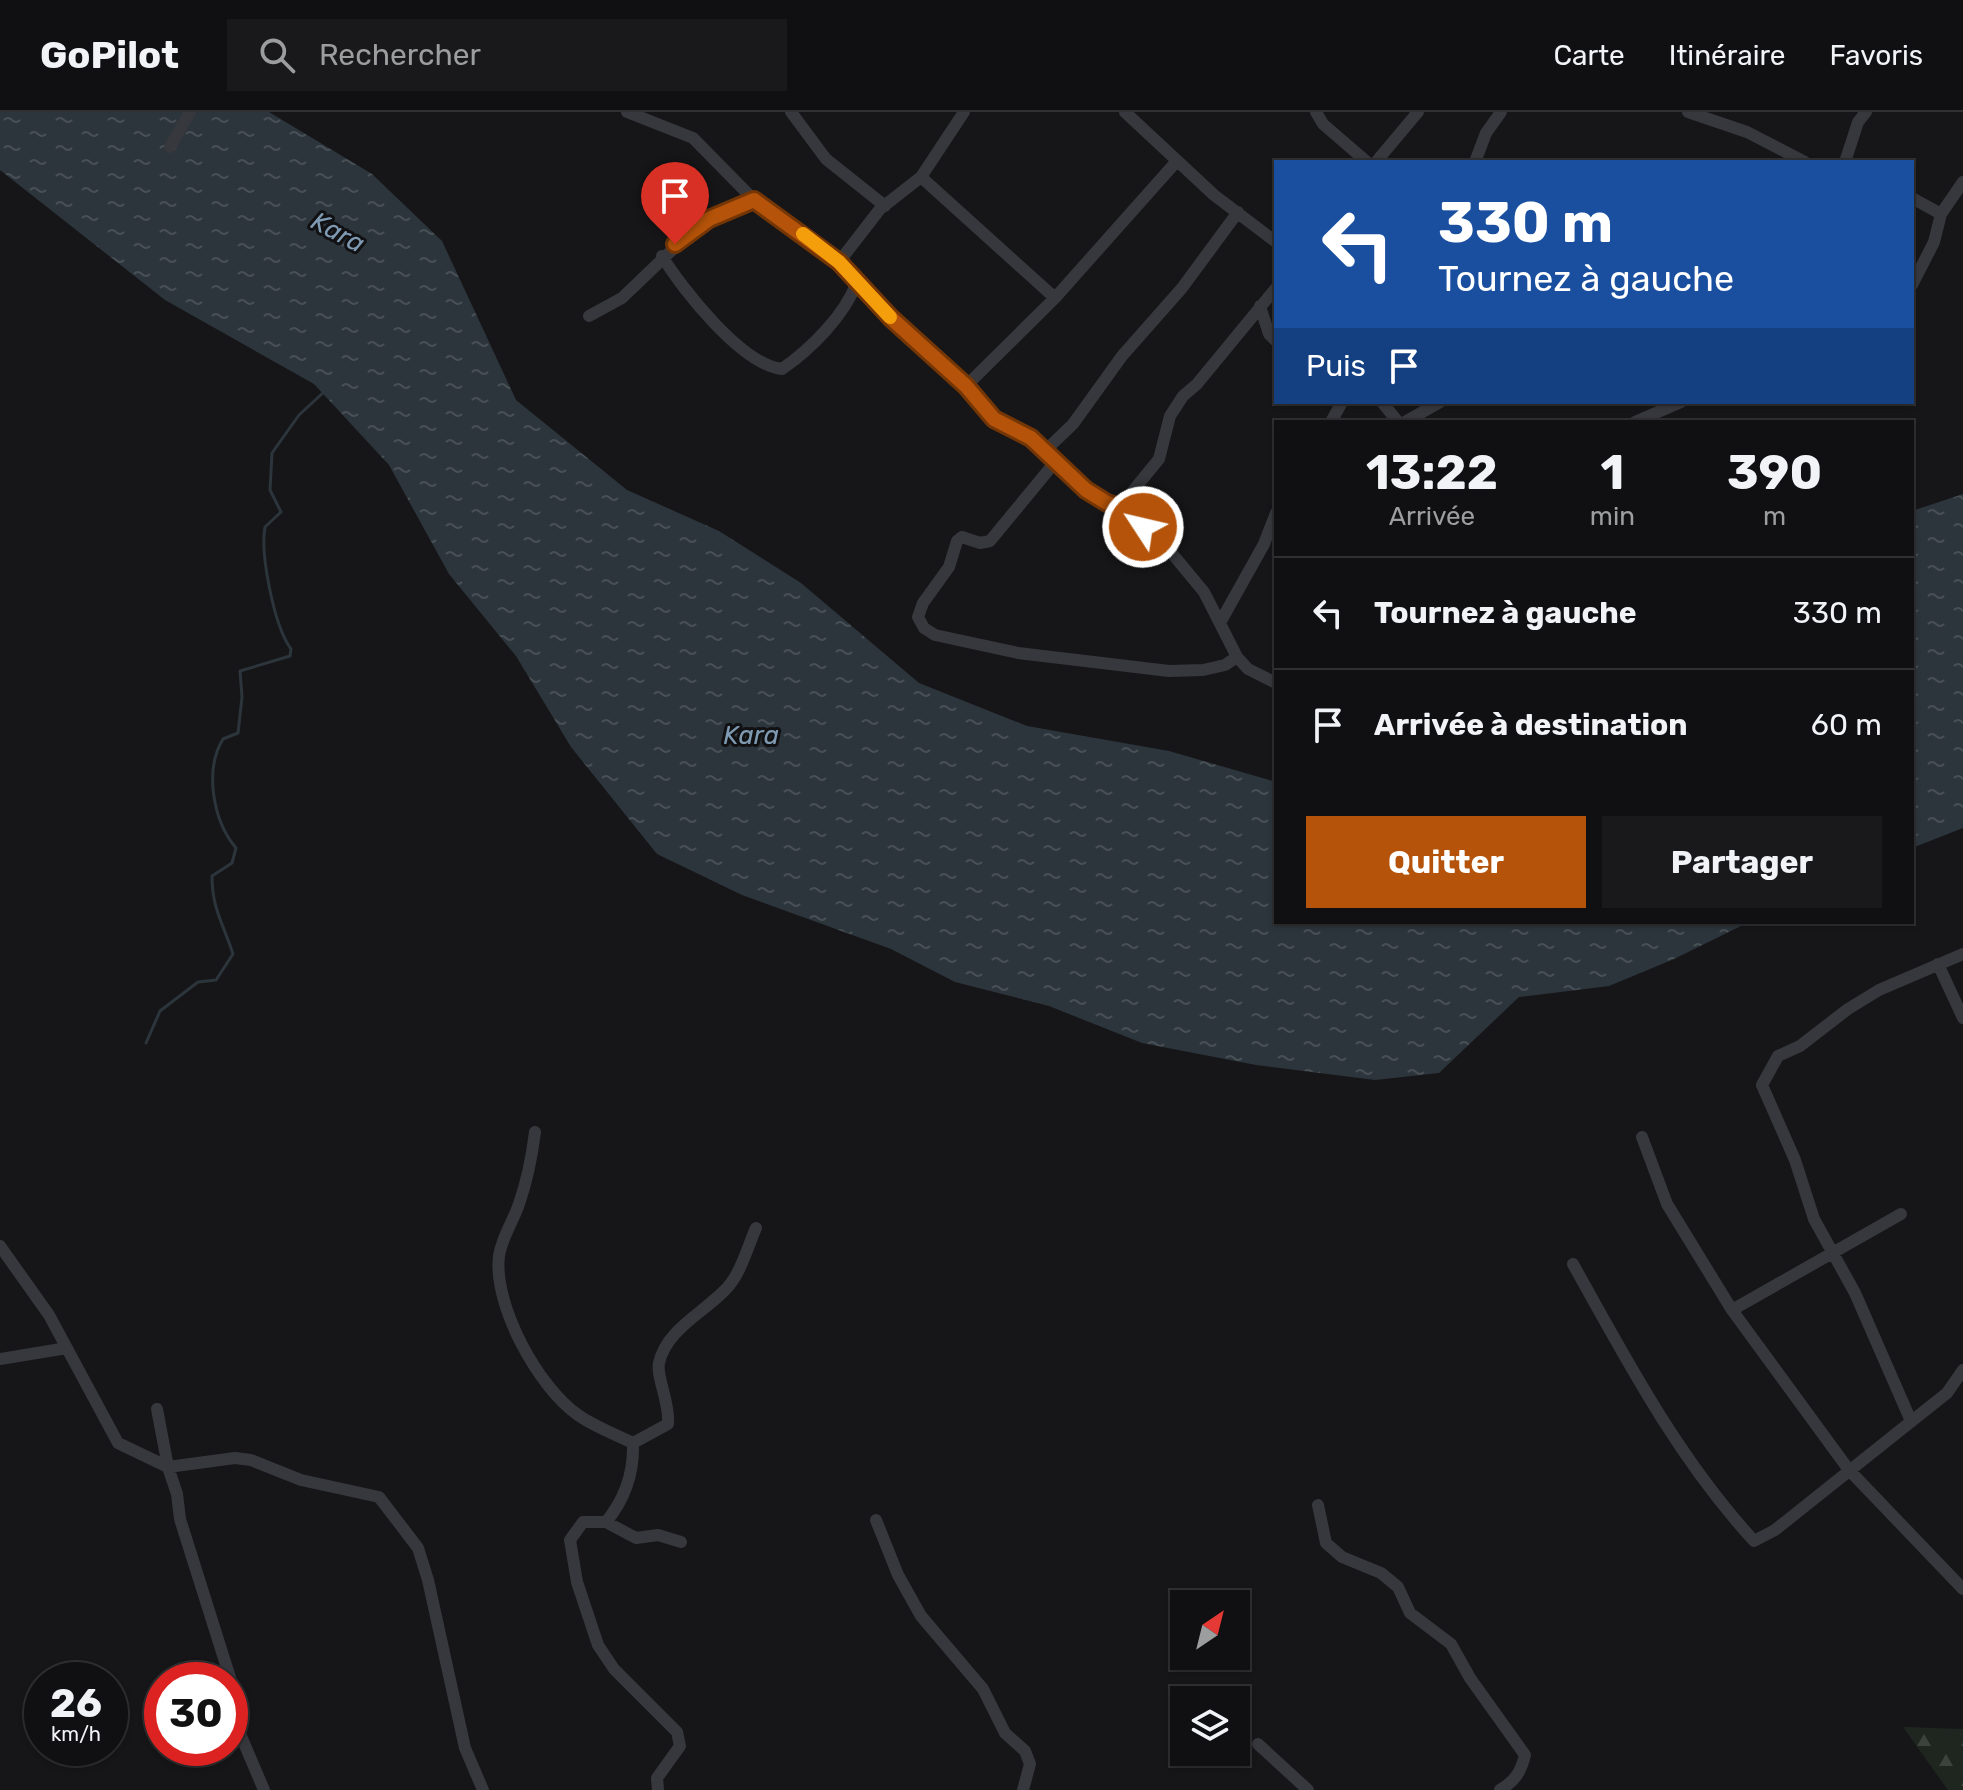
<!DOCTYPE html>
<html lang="fr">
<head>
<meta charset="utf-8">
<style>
	:root { --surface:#101012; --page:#19191b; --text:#f1f3f6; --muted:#9c9d9f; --line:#303032; --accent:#b45309 }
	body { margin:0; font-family:Rubik,sans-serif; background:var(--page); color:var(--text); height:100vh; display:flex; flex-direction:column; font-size:30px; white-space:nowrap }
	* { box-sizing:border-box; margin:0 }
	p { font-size:26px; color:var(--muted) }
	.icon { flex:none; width:44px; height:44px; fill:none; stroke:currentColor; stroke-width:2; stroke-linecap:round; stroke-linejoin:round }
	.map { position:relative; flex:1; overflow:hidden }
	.panel { position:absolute; left:1274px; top:308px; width:640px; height:504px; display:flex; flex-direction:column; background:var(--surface); border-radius:0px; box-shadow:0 2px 6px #0004,0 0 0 2px var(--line) }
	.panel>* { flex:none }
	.hud { position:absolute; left:1274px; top:48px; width:640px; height:244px; border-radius:0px; box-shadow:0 2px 6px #0004,0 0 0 2px var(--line); background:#1a4fa0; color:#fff; overflow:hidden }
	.needle { width:52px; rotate:35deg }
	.tools { position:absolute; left:1170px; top:1478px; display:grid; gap:16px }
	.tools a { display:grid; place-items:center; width:80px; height:80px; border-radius:0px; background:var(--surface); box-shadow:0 2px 6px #0004,0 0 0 2px var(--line); font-size:40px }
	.speed { position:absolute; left:24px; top:1550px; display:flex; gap:16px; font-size:40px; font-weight:700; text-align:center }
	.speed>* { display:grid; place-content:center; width:104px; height:104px; border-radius:50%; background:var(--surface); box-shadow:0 2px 6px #0004,0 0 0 2px var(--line); line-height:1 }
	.speed small { font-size:20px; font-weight:400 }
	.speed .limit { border:12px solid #d22; background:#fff; color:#111 }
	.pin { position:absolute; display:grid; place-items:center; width:68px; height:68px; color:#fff; margin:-82px -34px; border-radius:50% 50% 50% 0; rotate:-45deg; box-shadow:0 0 8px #0007 }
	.pin .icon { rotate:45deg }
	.me { position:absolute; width:88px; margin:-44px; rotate:305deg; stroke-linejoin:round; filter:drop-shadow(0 0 6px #0008) }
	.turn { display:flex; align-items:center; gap:28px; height:168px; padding:0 32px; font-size:36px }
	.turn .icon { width:104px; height:104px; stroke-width:2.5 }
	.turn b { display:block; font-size:56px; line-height:68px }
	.then { display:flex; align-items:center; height:76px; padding:0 32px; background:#0003; gap:16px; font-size:30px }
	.eta { display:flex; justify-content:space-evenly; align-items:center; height:136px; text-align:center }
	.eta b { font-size:48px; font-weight:700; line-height:56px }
	.button { display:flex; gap:16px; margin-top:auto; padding:16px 32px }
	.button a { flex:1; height:92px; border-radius:0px; background:var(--accent); color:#fff; font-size:32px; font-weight:700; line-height:92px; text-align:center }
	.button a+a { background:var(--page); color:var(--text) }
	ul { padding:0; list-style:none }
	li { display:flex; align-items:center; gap:24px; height:112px; padding:0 32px; border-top:2px solid var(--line) }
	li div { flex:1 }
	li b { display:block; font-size:30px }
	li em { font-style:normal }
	header { display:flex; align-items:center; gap:48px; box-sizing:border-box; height:112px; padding:0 40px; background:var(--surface); border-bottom:2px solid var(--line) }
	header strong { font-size:38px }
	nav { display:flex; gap:44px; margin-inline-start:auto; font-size:28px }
	.search { width:560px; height:72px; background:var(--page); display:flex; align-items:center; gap:20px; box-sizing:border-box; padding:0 28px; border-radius:0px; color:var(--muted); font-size:30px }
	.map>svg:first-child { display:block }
</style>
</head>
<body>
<header>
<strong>GoPilot</strong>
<div class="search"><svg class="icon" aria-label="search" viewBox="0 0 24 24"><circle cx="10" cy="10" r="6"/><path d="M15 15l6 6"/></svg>Rechercher</div>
<nav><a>Carte</a><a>Itinéraire</a><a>Favoris</a></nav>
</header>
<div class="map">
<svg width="1963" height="1678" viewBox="0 0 1963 1678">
	<defs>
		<pattern id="forest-firs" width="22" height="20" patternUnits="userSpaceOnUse" patternTransform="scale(2)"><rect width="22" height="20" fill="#1e261f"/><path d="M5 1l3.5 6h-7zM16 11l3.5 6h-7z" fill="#3c433d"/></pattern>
		<pattern id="water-ripples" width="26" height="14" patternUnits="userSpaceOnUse" patternTransform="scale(2)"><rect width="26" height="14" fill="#2c353c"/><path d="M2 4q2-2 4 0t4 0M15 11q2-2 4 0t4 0" fill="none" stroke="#485056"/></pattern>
	</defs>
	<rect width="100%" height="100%" fill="#161618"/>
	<path fill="url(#forest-firs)" d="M1903,1615l60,2v61h-15z"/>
	<path fill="url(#water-ripples)" d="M0,0h269l103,62 70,67 74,159 111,90 92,41 82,52 118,100 108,43 142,25 107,31v140h473l-75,37 -65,27 -90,11 -80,76 -64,7 -119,-15 -114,-22 -93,-37 -94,-24 -64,-33 -149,-54 -85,-41 -86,-107 -55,-91 -67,-82 -60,-109 -75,-81 -149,-84 -165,-130z
		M1963,382v334l-51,20v-337z"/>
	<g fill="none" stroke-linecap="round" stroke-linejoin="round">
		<path stroke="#2c353c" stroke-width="3" d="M146,931l14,-32 38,-29 18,-2 17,-26c-10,-31 -21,-45 -21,-78l20,-13 4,-15c-23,-27 -32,-78 -13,-109l15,-6 4,-36 -2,-26 50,-15 1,-7c-17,-23 -31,-95 -26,-122l16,-15 -11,-22 2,-37 27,-38 26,-24"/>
		<path stroke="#37383d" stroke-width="12" d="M627,0l66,26 61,62 85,62 52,56 75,68 28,33 53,30 39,41 21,13 19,6 39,36 39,47 33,65 11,12 28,14
			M791,0l35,47 59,47
			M1125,0l89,83 62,47
			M1316,0l7,12 44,38
			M1688,0l59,20 58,30
			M170,35l20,-35
			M1376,50l42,-50
			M1475,50l11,-29 15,-21
			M1845,50l13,-40 8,-10
			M921,65l134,121
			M1912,86l29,16
			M662,144c20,33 80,109 120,113 29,-20 63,-54 75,-87
			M839,150l41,-53 41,-32 43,-65
			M1912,173l22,-43 7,-28 22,-32
			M1260,194l9,28 7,7
			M589,204l33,-18 71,-68 16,-11 45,-19
			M966,274l89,-88 121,-136
			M1382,290l16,20
			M1331,310l11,-20
			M1405,310l35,-20
			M1635,310l46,-20
			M1047,337l26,-25 49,-68 60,-68 56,-76
			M1056,349l-66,80 -10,2 -18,-6 -5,4 -8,26 -26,36 -5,14 6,11 11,7 83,18 151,18 34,-1 22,-5 12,-8
			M1126,397l6,-17 27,-33 11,-43 13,-20 14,-12 79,-96
			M1221,509l43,-77 12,-31
			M1938,852l25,54
			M535,1020c-3,24 -8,49 -16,72 -6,18 -17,32 -20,52 -6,49 39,131 79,159 17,12 37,19 55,28
			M1642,1025l25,67 65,106 117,160 114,119
			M0,1134l49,69 69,128 50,24 9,27 3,25 53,168 8,49 23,54
			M1573,1152c54,97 105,194 181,277l21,-11 172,-137 16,-23
			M1732,1198l169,-96
			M0,1247l67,-11
			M157,1297l11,58 67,-9 16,2 50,20 78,17 39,51 10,32 37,168 18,42
			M1911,1309l-56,-128 -41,-74 -19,-59 -33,-75 16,-29 22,-10 48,-37 31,-19 84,-36
			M1318,1393l8,38 16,14 39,16 17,14 12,26 41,31 19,34 55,77c-4,17 -10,26 -25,35
			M876,1408l22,55 23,41 62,73 22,44 20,18 5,13 -7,26
			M606,1410c19,-23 28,-49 27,-79l35,-19c2,-22 -12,-47 -9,-61 7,-33 44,-50 66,-73 16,-16 22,-42 31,-62
			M1258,1632l50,46
			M658,1678l-1,-12 23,-32 -3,-14 -63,-63 -16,-24 -21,-63 -7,-42 13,-18h23l30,16 22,-3 23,7"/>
	</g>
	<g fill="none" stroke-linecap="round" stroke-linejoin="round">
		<defs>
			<path id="route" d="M675,132l34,-25 45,-19 85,62 52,56 75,68 28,33 37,19 55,52 21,13 19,6 17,18"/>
		</defs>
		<use href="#route" stroke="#753606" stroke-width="20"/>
		<use href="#route" stroke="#b45309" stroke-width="14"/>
		<path stroke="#f59e0b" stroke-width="14" d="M803,122l36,28 51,55"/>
	</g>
	<g text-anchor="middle" stroke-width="6" stroke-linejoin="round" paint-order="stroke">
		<g font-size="26" font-style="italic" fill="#7f9bb3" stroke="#111113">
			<text transform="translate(338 120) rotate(28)" y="9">Kara</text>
			<text x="751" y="632">Kara</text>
		</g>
	</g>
</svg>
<div class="tools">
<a><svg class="needle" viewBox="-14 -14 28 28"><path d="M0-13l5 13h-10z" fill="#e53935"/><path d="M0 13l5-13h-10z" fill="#9c9d9f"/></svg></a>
<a><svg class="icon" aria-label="layers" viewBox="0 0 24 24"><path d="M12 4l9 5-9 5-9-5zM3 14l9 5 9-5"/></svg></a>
</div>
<div class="speed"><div>26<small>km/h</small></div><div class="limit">30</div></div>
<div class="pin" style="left:675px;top:132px;background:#d93025"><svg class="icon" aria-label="arrive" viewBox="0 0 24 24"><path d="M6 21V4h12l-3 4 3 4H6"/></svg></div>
<svg class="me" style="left:1143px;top:415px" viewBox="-20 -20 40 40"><circle r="17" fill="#b45309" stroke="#fff" stroke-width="3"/><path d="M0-11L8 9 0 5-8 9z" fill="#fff"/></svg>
<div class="hud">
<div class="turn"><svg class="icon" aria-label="left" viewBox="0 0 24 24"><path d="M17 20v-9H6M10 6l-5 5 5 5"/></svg><div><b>330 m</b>Tournez à gauche</div></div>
<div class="then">Puis<svg class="icon" aria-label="arrive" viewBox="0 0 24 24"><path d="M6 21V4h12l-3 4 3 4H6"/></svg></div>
</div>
<section class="panel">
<div class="eta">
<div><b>13:22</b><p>Arrivée</p></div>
<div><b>1</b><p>min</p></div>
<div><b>390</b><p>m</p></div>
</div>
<ul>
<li><svg class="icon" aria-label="left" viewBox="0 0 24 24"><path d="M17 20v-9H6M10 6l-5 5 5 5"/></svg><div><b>Tournez à gauche</b></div><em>330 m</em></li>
<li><svg class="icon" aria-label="arrive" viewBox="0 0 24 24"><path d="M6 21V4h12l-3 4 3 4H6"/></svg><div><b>Arrivée à destination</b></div><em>60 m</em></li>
</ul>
<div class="button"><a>Quitter</a><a>Partager</a></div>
</section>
</div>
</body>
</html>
